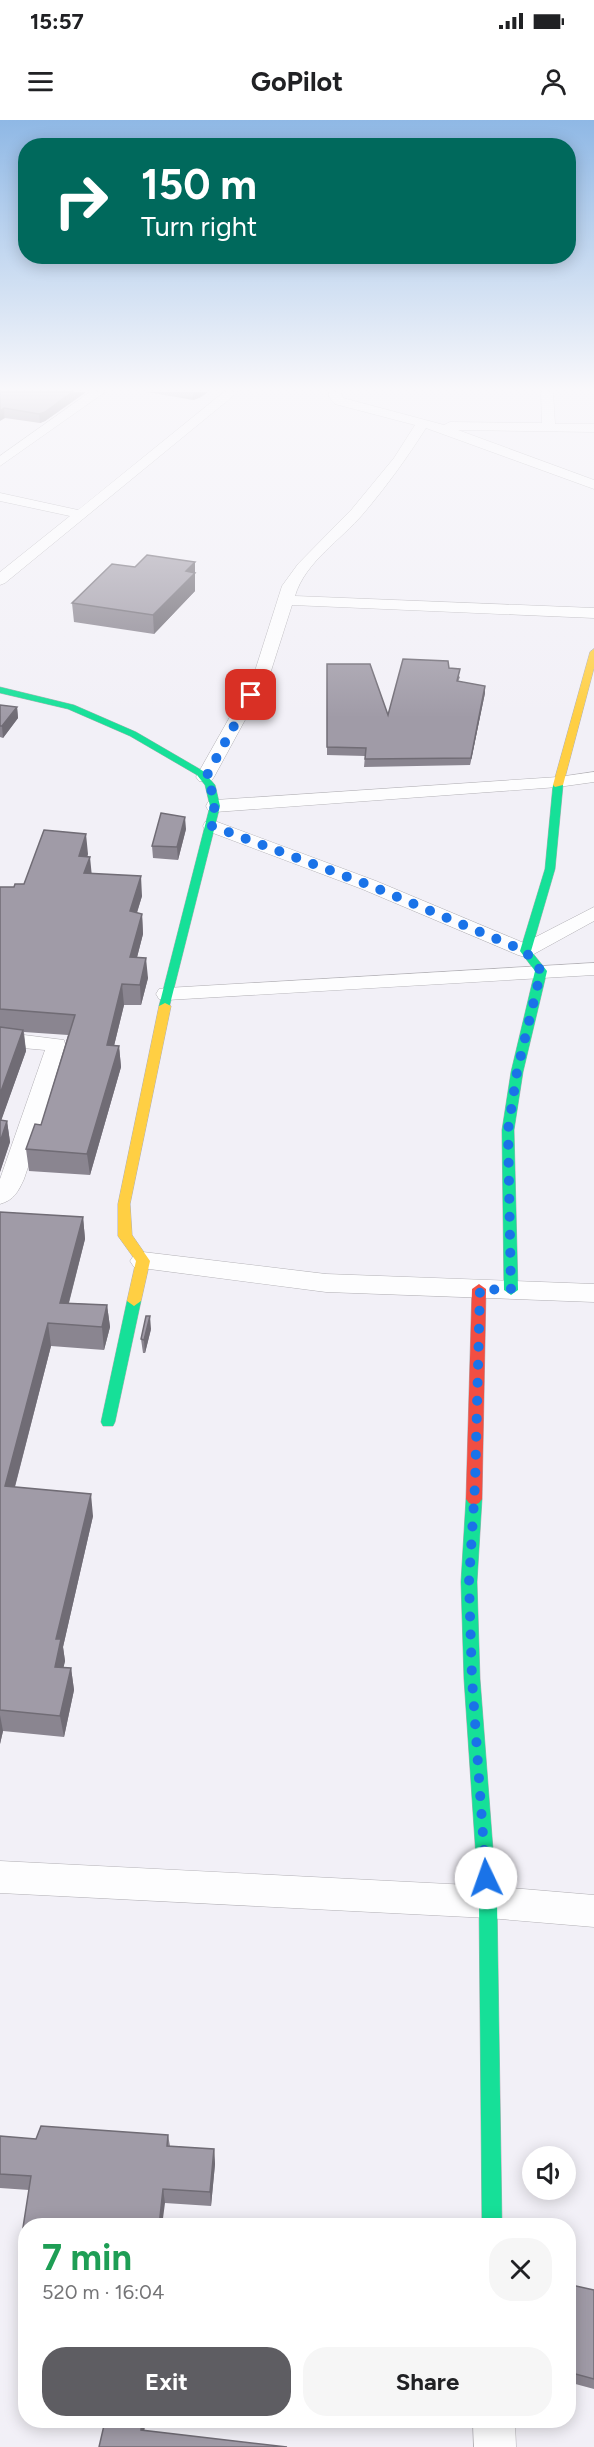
<!DOCTYPE html>
<html lang="en">
<head>
<meta charset="utf-8">
<style>
	:root { --surface:#fff; --page:#f6f6f6; --text:#202124; --muted:#757577; --accent:#5e5d62 }
	body { margin:0; font-family:Figtree,sans-serif; background:var(--page); color:var(--text); height:100vh; display:flex; flex-direction:column; font-size:22px; white-space:nowrap }
	* { box-sizing:border-box; margin:0 }
	p { font-size:20px; color:var(--muted) }
	.icon { flex:none; width:33px; height:33px; fill:none; stroke:currentColor; stroke-width:2; stroke-linecap:round; stroke-linejoin:round }
	.map { position:relative; flex:1; overflow:hidden }
	.details { position:absolute; left:18px; top:2098px; width:558px; height:210px; display:flex; flex-direction:column; background:var(--surface); border-radius:24px; box-shadow:0 3px 15px #0003 }
	.details>* { flex:none }
	.hud { position:absolute; left:18px; top:18px; width:558px; height:126px; border-radius:24px; box-shadow:0 3px 15px #0003; background:#00695c; color:#fff; overflow:hidden }
	.tools { position:absolute; left:522px; top:2026px; display:grid; gap:12px }
	.tools a { display:grid; place-items:center; width:54px; height:54px; border-radius:50%; background:var(--surface); box-shadow:0 3px 15px #0003; font-size:30px }
	.pin { position:absolute; display:grid; place-items:center; width:51px; height:51px; color:#fff; margin:-26px; border-radius:12px; box-shadow:0 3px 9px #0006 }
	.me { position:absolute; width:66px; margin:-33px; rotate:357deg; stroke-linejoin:round; filter:drop-shadow(0 0 4px #0008) }
	.turn { display:flex; align-items:center; gap:21px; height:126px; padding:0 24px; font-size:27px }
	.turn .icon { width:78px; height:78px; stroke-width:2.5 }
	.turn b { display:block; font-size:42px; line-height:51px }
	.round { display:grid; place-items:center; flex:none; width:63px; height:63px; border-radius:24px; background:var(--page) }
	.summary { display:flex; align-items:center; justify-content:space-between; height:102px; padding:0 24px }
	h1 { font-size:36px; font-weight:700; line-height:45px; color:#1e9e55 }
	.primary-button { display:flex; gap:12px; margin-top:auto; padding:12px 24px }
	.primary-button a { flex:1; height:69px; border-radius:24px; background:var(--accent); color:#fff; font-size:24px; font-weight:700; line-height:69px; text-align:center }
	.primary-button a+a { background:var(--page); color:var(--text) }
	.status { display:flex; justify-content:space-between; align-items:center; height:42px; padding:0 30px; background:var(--surface); direction:ltr }
	.status svg { height:16px; fill:currentColor }
	header { display:flex; justify-content:space-between; align-items:center; height:78px; padding:0 24px; background:var(--surface); font-size:27px; font-weight:700 }
	.map>svg:first-child { display:block }
</style>
</head>
<body>
<div class="status"><b>15:57</b><svg viewBox="0 0 49 12"><path d="M0 12V9h3v3zM5 12V6h3v6zM10 12V3h3v9zM15 12V0h3v12zM26 1h20v11H26zM47 4h2v5h-2z"/></svg></div>
<header><svg class="icon" aria-label="menu" viewBox="0 0 24 24"><path d="M4 6h16M4 12h16M4 18h16"/></svg>GoPilot<svg class="icon" aria-label="person" viewBox="0 0 24 24"><circle cx="12" cy="8" r="4"/><path d="M4 21q1-7 8-7t8 7"/></svg></header>
<div class="map">
<svg width="594" height="2327" viewBox="0 0 594 2327">
	<rect width="100%" height="100%" fill="#f2f0f7"/>
	<g fill="none" stroke-linecap="round" stroke-linejoin="round">
		<defs>
			<path id="street" d="M90,272h15l-105,74v-10z
				M224,272h14l-233,191 -5,2v-13l70,-56 -70,-15v-8l78,17z
				M329,272h12l2,6 101,27 6,-3 92,1 -1,-31h12l2,32h39v8l-136,-2 136,50v9l-168,-61c-19,30 -40,59 -63,86 -22,26 -58,48 -68,82l299,12v10l-302,-13 -22,69 -56,103 -3,4h-12l-3,-4 58,-103 28,-88 16,-22 54,-55 42,-51 21,-33 -80,-21 -6,-7z
				M594,652v10l-36,5 -343,25 -7,-2 -2,-4 2,-4 7,-2 343,-23z
				M212,700l164,61 148,62 70,-36v14l-62,34 -7,2 -7,-2 -156,-66 -157,-59 -2,-4 2,-4z
				M594,843v12l-427,25 -8,-1 -3,-5 3,-5 8,-1z
				M0,912l64,8 3,11 -43,128c-6,13 -10,21 -24,25v-25l45,-129 -45,-4z
				M143,1132l183,22 268,10v18l-268,-10 -192,-25 -4,-6 4,-6z
				M0,1741l488,25 106,9v32l-106,-9 -488,-25z
				M473,2301h42l1,26h-42z"/>
			<path id="fast" d="M0,567l74,18 62,27 67,39 12,14 5,21 -51,202 -4,1 -6,-3 51,-200 -5,-21 -8,-10 -67,-39 -62,-27 -68,-16z
				M558,662l5,3 -8,84 -24,82 16,20 -24,101 -9,58 4,160 -7,5 -7,-5 -2,-160 9,-58 24,-101 -15,-20 25,-82 8,-84z
				M134,1176l7,5 -26,121 -2,4h-10l-2,-4 26,-121z
				M474,1373l5,2 3,4 -5,83 3,97 17,223 5,324h-20l-3,-324 -15,-223 -3,-97 5,-83 3,-4z"/>
			<path id="slow" d="M594,529v19l-31,117 -8,2 -2,-2 37,-133z
				M165,883l6,3 -41,198 2,31 18,26 -9,40 -7,5 -7,-5 9,-40 -18,-25v-32l41,-198z"/>
			<path id="jam" d="M479,1164l7,5 -4,210 -3,4 -5,2 -5,-2 -3,-4 6,-210z"/>
		</defs>
		<use href="#street" stroke="#b1afb4" stroke-width="1"/>
		<use href="#fast" stroke="#b1afb4" stroke-width="1"/>
		<use href="#slow" stroke="#b1afb4" stroke-width="1"/>
		<use href="#jam" stroke="#b1afb4" stroke-width="1"/>
		<use href="#street" fill="#fdfdfe" fill-rule="evenodd"/>
		<use href="#fast" fill="#16e098" fill-rule="evenodd"/>
		<use href="#slow" fill="#ffcf43" fill-rule="evenodd"/>
		<use href="#jam" fill="#f24e42" fill-rule="evenodd"/>
	</g>
	<path fill="#8a8590" d="M0,272h86l-41,29 -5,2 -35,-5z
		M147,272h61l-7,5 -8,3z
		M195,442v29l-41,43 -80,-12 -2,-19 63,-36z
		M327,544l61,51 61,-47 11,9 -2,5 27,11 -15,72 -106,2 1,-11 -38,-1z
		M0,585l17,2 1,11 -15,20 -3,-1z
		M186,709l-8,31 -25,-2 -1,-12z
		M88,734l-1,3 4,16 51,23 -5,17 5,1 1,20 -6,23 11,21 -7,27h-17l-10,41h5l2,21 -31,108 -61,-4 -3,-22 15,-24 27,-90 -44,-3 2,19 -25,69 6,1 3,21 -10,30v-285h14l10,-3z
		M0,1092l83,5 2,22 -16,64 38,2 3,22 -6,23 -53,-4 -36,141 78,29 -30,131 2,14 -2,7h8l3,22 -10,47 -61,-6 -3,13z
		M151,1209l-6,24h-2l-2,-14z
		M168,2015l2,11 44,3 1,15 -4,42 -46,-3 -139,23v35h-1l-5,-14 9,-57 -29,-2v-52l36,3z
		M568,2166l26,4v99l-26,-7z"/>
	<path fill="#706c75" d="M72,272h14l-41,29 -5,2 -1,-9z
		M193,272h15l-7,5 -8,3z
		M4,288l1,10 -5,3v-10z
		M195,442v29l-41,43 -1,-19 33,-44z
		M485,566v7l-15,72 1,-7z
		M17,587l1,11 -15,20 -1,-12z
		M185,697l1,12 -8,31 -1,-13z
		M86,714l2,20 -7,22 -2,-20z
		M90,737l2,20 -8,-4z
		M141,756l1,20 -11,35 -1,-20z
		M142,794l1,20 -11,43 -2,-20z
		M146,838l2,20 -7,27 -1,-20z
		M122,864l2,21 -15,61 -2,-21z
		M23,910l3,21 -26,73v-30z
		M119,926l2,21 -31,108 -3,-21z
		M7,1001l3,21 -10,30v-30z
		M83,1097l2,22 -22,86 -3,-22z
		M107,1185l3,22 -6,23 -2,-23z
		M150,1196l1,13 -6,24 -1,-13z
		M48,1203l3,23 -42,163 -4,-23z
		M91,1374l2,22 -30,131 2,14 -6,27 -4,-21 1,-28z
		M71,1548l3,22 -10,47 -4,-21z
		M0,1595l3,16 -3,13z
		M214,2029l1,15 -4,42 -1,-14z
		M163,2069l2,14 -3,23h-3z
		M142,2301h4l-3,17 -2,-8z"/>
	<path fill="#a09ba7" stroke="#706c75" stroke-width="1.5" d="M0,272h72l-27,20 -6,2 -35,-6 -4,3z
		M147,435l48,7 -9,9 9,2 -42,42 -81,-12 40,-39 23,3z
		M403,539l45,2 1,7 11,1 -3,12 28,5 -14,72 -106,1 1,-11 -39,-1v-83h43l18,51z
		M0,585l17,2 -15,19h-2z
		M161,693l24,4 -8,30 -25,-1z
		M44,710l42,4 -7,22 11,1 -6,16 57,3 -11,35 12,3 -12,43 16,1 -6,27 -18,-1 -15,61 12,1 -32,108 -61,-5 9,-25 6,1 34,-110 -75,-6v-122h14l1,-3h9z
		M0,907l23,3 -23,64z
		M0,1000l7,1 -7,21z
		M0,1092l83,5 -23,86 47,2 -5,22 -54,-4 -43,163 86,8 -35,145h5l-6,28 16,1 -11,48 -60,-6z
		M146,1196h4l-6,24 -3,-1z
		M41,2006l127,9 -1,11 47,3 -4,43 -47,-3 -4,37h-133v22l-6,-1 11,-71 -31,-2v-38l36,3z
		M568,2166h8l18,4v89l-26,-7z
		M105,2301h37l-1,9 146,17h-188z"/>
	<linearGradient id="sky" x2="0" y2="1"><stop stop-color="#8fb8e5"/><stop offset="0.45" stop-color="#f9f8fb"/><stop offset="1" stop-color="#f9f8fb" stop-opacity="0"/></linearGradient>
	<rect width="594" height="598" fill="url(#sky)"/>
	<g fill="none" stroke-linecap="round" stroke-linejoin="round">
		<path stroke="#1a73e8" stroke-width="10" stroke-dasharray="0 18" d="M251,575l-45,82c9,20 10,27 6,49l157,59 156,66 16,20 -24,101 -9,58 3,160 -31,-1 -5,196 -6,97 3,97 14,199"/>
	</g>
</svg>
<div class="tools">
<a><svg class="icon" aria-label="sound" viewBox="0 0 24 24"><path d="M4 9h4l5-4v14l-5-4H4zM17 9q2 3 0 6"/></svg></a>
</div>
<div class="pin" style="left:251px;top:575px;background:#d93025"><svg class="icon" aria-label="arrive" viewBox="0 0 24 24"><path d="M6 21V4h12l-3 4 3 4H6"/></svg></div>
<svg class="me" style="left:486px;top:1758px" viewBox="-20 -20 40 40"><circle r="19" fill="#fff"/><path d="M0-13L10 11 0 6-10 11z" fill="#1a73e8"/></svg>
<div class="hud">
<div class="turn"><svg class="icon" aria-label="right" viewBox="0 0 24 24"><path d="M7 20v-9h11M14 6l5 5-5 5"/></svg><div><b>150 m</b>Turn right</div></div>
</div>
<section class="details">
<div class="summary"><div><h1>7 min</h1><p>520 m · 16:04</p></div><a class="round"><svg class="icon" aria-label="close" viewBox="0 0 24 24"><path d="M6 6l12 12M18 6L6 18"/></svg></a></div>
<div class="primary-button"><a>Exit</a><a>Share</a></div>
</section>
</div>
</body>
</html>
